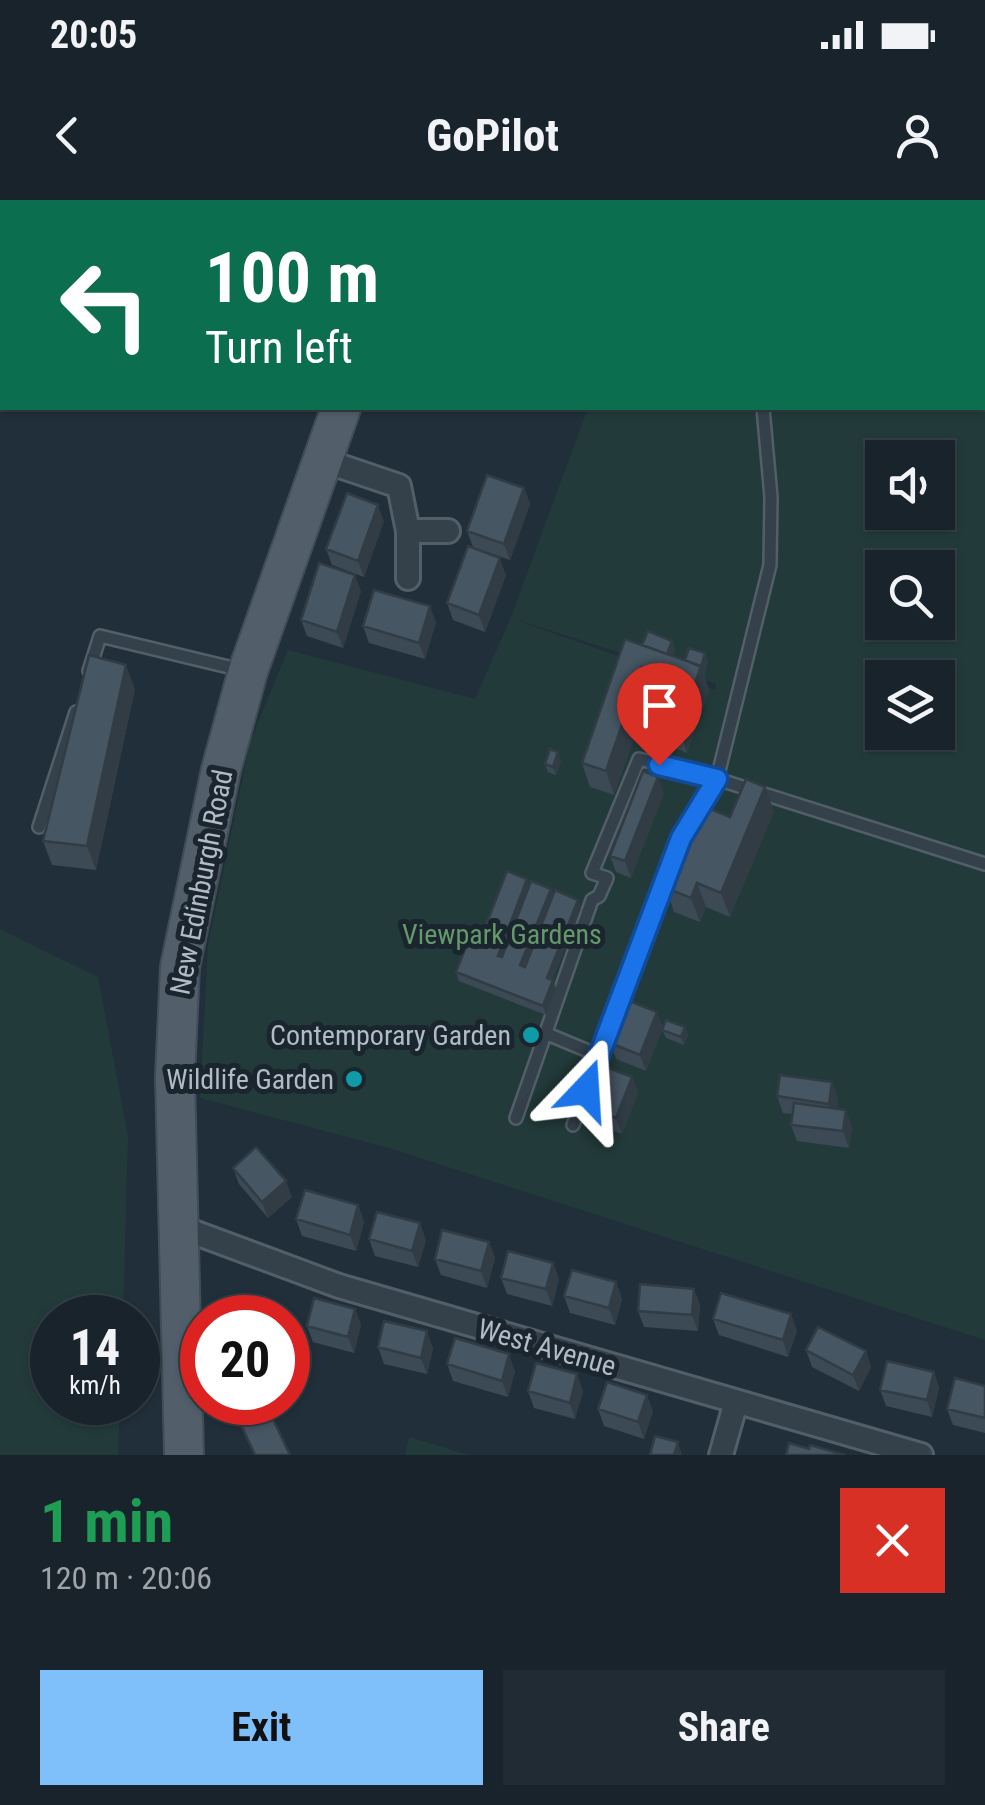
<!DOCTYPE html>
<html lang="en">
<head>
<meta charset="utf-8">
<style>
	:root { --surface:#18232c; --page:#212b34; --text:#f1f3f6; --muted:#9fa4a9; --line:#364048; --accent:#7fc0fb }
	body { margin:0; font-family:"Roboto Condensed",sans-serif; background:var(--page); color:var(--text); height:100vh; display:flex; flex-direction:column; font-size:38px; white-space:nowrap }
	* { box-sizing:border-box; margin:0 }
	p { font-size:32px; color:var(--muted) }
	.icon { flex:none; width:55px; height:55px; fill:none; stroke:currentColor; stroke-width:2; stroke-linecap:round; stroke-linejoin:round }
	.map { position:relative; height:1255px; overflow:hidden }
	.details { display:flex; flex-direction:column; background:var(--surface); flex:1 }
	.details>* { flex:none }
	.guide { position:absolute; left:0px; top:0px; width:985px; height:210px; box-shadow:0 2px 8px #0004,0 0 0 2px var(--line); background:#0b6e4f; color:#fff; overflow:hidden }
	.buttons { position:absolute; left:865px; top:240px; display:grid; gap:20px }
	.buttons a { display:grid; place-items:center; width:90px; height:90px; border-radius:0px; background:var(--surface); box-shadow:0 2px 8px #0004,0 0 0 2px var(--line); font-size:50px }
	.speed { position:absolute; left:30px; top:1095px; display:flex; gap:20px; font-size:50px; font-weight:700; text-align:center }
	.speed>* { display:grid; place-content:center; width:130px; height:130px; border-radius:50%; background:var(--surface); box-shadow:0 2px 8px #0004,0 0 0 2px var(--line); line-height:1 }
	.speed small { font-size:25px; font-weight:400 }
	.speed .limit { border:15px solid #d22; background:#fff; color:#111 }
	.pin { position:absolute; display:grid; place-items:center; width:85px; height:85px; color:#fff; margin:-102px -42px; border-radius:50% 50% 50% 0; rotate:-45deg; box-shadow:0 0 10px #0007 }
	.pin .icon { rotate:45deg }
	.me { position:absolute; width:110px; margin:-55px; rotate:20deg; stroke-linejoin:round; filter:drop-shadow(0 0 8px #0008) }
	.turn { display:flex; align-items:center; gap:35px; height:210px; padding:0 40px; font-size:45px }
	.turn .icon { width:130px; height:130px; stroke-width:2.5 }
	.turn b { display:block; font-size:70px; line-height:85px }
	.round { display:grid; place-items:center; flex:none; width:105px; height:105px; border-radius:0px; background:var(--page) }
	.summary { display:flex; align-items:center; justify-content:space-between; height:170px; padding:0 40px }
	h1 { font-size:60px; font-weight:700; line-height:75px; color:#1e9e55 }
	.primary-button { display:flex; gap:20px; margin-top:auto; padding:20px 40px }
	.primary-button a { flex:1; height:115px; border-radius:0px; background:var(--accent); color:#111; font-size:40px; font-weight:700; line-height:115px; text-align:center }
	.primary-button a+a { background:var(--page); color:var(--text) }
	.status { display:flex; justify-content:space-between; align-items:center; height:70px; padding:0 50px; background:var(--surface); direction:ltr }
	.status svg { height:28px; fill:currentColor }
	header { display:flex; justify-content:space-between; align-items:center; height:130px; padding:0 40px; background:var(--surface); font-size:45px; font-weight:700 }
	.map>svg:first-child { display:block }
</style>
</head>
<body>
<div class="status"><b>20:05</b><svg viewBox="0 0 49 12"><path d="M0 12V9h3v3zM5 12V6h3v6zM10 12V3h3v9zM15 12V0h3v12zM26 1h20v11H26zM47 4h2v5h-2z"/></svg></div>
<header><svg class="icon" aria-label="back" viewBox="0 0 24 24"><path d="M15 5l-7 7 7 7"/></svg>GoPilot<svg class="icon" aria-label="person" viewBox="0 0 24 24"><circle cx="12" cy="8" r="4"/><path d="M4 21q1-7 8-7t8 7"/></svg></header>
<div class="map">
<svg width="985" height="1255" viewBox="0 0 985 1255">
	<rect width="100%" height="100%" fill="#202f3a"/>
	<path fill="#223b3a" fill-rule="evenodd" d="M449,0h536v1140l-596,-192 -189,-50 8,-153 42,-203 38,-92 187,49 36,-82 77,-209h394v-206h-527zM882,258h56v54h-56zM882,368h56v54h-56zM518,420l198,64 -1,6 -196,-69zM882,478h56v54h-56z
		M0,729l98,48 30,159 -5,181 -71,1v84l68,1 -2,52h-118z
		M409,1237l60,18h-64z"/>
	<g fill="none" stroke-linecap="round" stroke-linejoin="round">
		<defs>
			<path id="service" d="M685,0l2,2
				M39,2l2,-2
				M311,2l1,-2
				M763,208l8,89 -1,68 -53,214 268,85
				M89,471l11,-35 141,34
				M39,627l37,-115
				M545,833l55,23
				M516,918l76,-218 7,-4 8,-18 -15,-5 47,-114 78,20 -22,36
				M573,925l99,-263"/>
			<path id="minor" d="M322,260l77,26 9,45v47
				M408,331h40
				M177,1026l162,60 582,169
				M721,1255l15,-53"/>
			<path id="primary" d="M417,2l1,-2
				M184,1255l-9,-378 5,-110 41,-197 27,-99 93,-263"/>
		</defs>
		<use href="#service" stroke="#525e68" stroke-width="16"/>
		<use href="#minor" stroke="#525e68" stroke-width="28"/>
		<use href="#primary" stroke="#404c56" stroke-width="42"/>
		<use href="#service" stroke="#34404a" stroke-width="11"/>
		<use href="#minor" stroke="#34404a" stroke-width="22"/>
		<use href="#primary" stroke="#525f6a" stroke-width="38"/>
	</g>
	<path fill="#3c4a55" d="M524,288l6,16 -20,56 -37,-13 -6,-16z
		M384,321l-20,56 -32,-12 -6,-16z
		M506,375l-21,57 -32,-12 -6,-17z
		M361,391l-18,57 -36,-12 -6,-16z
		M436,422l-11,37 -56,-16 -6,-17z
		M672,441l3,9 -3,6 13,4 23,1 -4,14 5,15 -22,63 -15,-6 -9,-24 9,-25 -22,-7 -36,104 -24,-8 -8,-24 60,-118z
		M135,489l-39,181 -44,-5 -9,-24z
		M561,560l-5,15 -8,-3 -3,-8z
		M664,593l-33,85 -15,-6 -6,-16z
		M774,611l-44,106 -24,-10 -6,15 -26,-10 -8,-24 3,-8 -4,-9 65,-54z
		M530,685l23,10 25,5 3,8 -29,72 4,9 -10,26 -87,-34 -3,-9z
		M657,812l6,16 22,-1 3,8 -4,10 -18,-7 -4,-8 -16,41 -30,-12 -6,-16 8,-20 -3,-8z
		M632,877l6,16 -16,41 -29,-11 -6,-16 4,-10 -5,-15z
		M832,882l6,17 -1,9 15,18 -3,22 -52,-7 -6,-16 2,-11 -10,-1 -6,-17z
		M233,968l59,29 -24,21 -29,-34z
		M358,1005l6,17 -8,29 -54,-15 -6,-17z
		M369,1039l57,1 -8,27 -43,-11z
		M489,1042l6,16 -8,30 -46,-13 -6,-16z
		M553,1063l6,17 -7,26 -45,-12 -6,-16z
		M616,1082l6,17 -7,26 -45,-12 -6,-17z
		M694,1089l6,16 -2,26 -54,-4 -6,-16z
		M355,1109l6,16 -7,28 -41,-11 -6,-16z
		M713,1119l84,11 -9,27 -69,-22z
		M378,1147l55,1 -6,26 -43,-10z
		M806,1150l60,1 5,16 -12,24 -47,-24z
		M447,1164l68,7 -7,26 -55,-16z
		M934,1172l5,16 -7,29 -46,-11 -6,-16z
		M985,1186v47l-32,-8 -6,-16z
		M528,1191h55l-8,28 -41,-11z
		M598,1209l55,2 -9,28 -40,-13z"/>
	<path fill="#313c45" d="M524,288l6,16 -20,56 -6,-16z
		M378,305l6,16 -20,56 -6,-16z
		M500,358l6,17 -21,57 -6,-17z
		M355,375l6,16 -18,57 -6,-16z
		M430,406l6,16 -11,37 -6,-16z
		M672,441l3,9 -8,18 -3,-8z
		M705,453l3,8 -4,14 5,15 -22,63 -8,-24z
		M126,465l9,24 -39,181 -9,-24z
		M642,467l8,24 -36,104 -8,-24z
		M558,552l3,8 -5,15 -3,-8z
		M658,577l6,16 -33,85 -6,-17z
		M765,587l9,24 -44,106 -9,-24z
		M527,679l3,8 -29,77 -3,-8z
		M697,683l9,24 -6,15 -9,-24z
		M551,689l3,8 -31,76 -3,-8z
		M578,700l3,8 -31,78 -3,-8z
		M553,780l3,9 -10,26 -3,-9z
		M657,812l6,17 -17,42 -6,-16z
		M685,827l3,8 -4,10 -3,-8z
		M632,877l6,16 -16,41 -6,-16z
		M832,882l6,17 -3,21 -6,-16z
		M846,910l6,16 -3,22 -6,-17z
		M286,981l6,16 -24,21 -6,-16z
		M358,1005l6,17 -8,29 -6,-16z
		M420,1023l6,17 -8,27 -6,-16z
		M489,1042l6,16 -8,30 -6,-17z
		M553,1063l6,17 -7,26 -6,-17z
		M616,1082l6,17 -7,26 -6,-17z
		M694,1089l6,16 -2,26 -6,-16z
		M355,1109l6,16 -7,28 -6,-16z
		M791,1114l6,16 -9,27 -5,-17z
		M427,1131l6,17 -6,26 -6,-16z
		M288,1136l4,12 -4,7z
		M866,1151l5,16 -12,24 -6,-16z
		M509,1154l6,17 -7,26 -6,-16z
		M934,1172l5,16 -7,29 -5,-17z
		M577,1174l6,17 -8,28 -5,-16z
		M647,1195l6,16 -9,28 -6,-17z
		M678,1242l4,13h-8z"/>
	<path fill="#465663" stroke="#313c45" stroke-width="2.5" d="M487,275l37,13 -20,56 -37,-13z
		M347,293l31,12 -20,56 -32,-12z
		M468,346l32,12 -21,57 -32,-12z
		M319,363l36,12 -18,57 -36,-12z
		M374,390l56,16 -11,37 -56,-17z
		M648,431l24,10 -5,13 -25,-9z
		M625,439l76,27 -22,63 -16,-6 15,-43 -36,-13 -36,104 -24,-8z
		M689,448l16,5 -4,14 -16,-7z
		M89,455l37,10 -39,181 -44,-5z
		M550,549l8,3 -5,15 -8,-3z
		M643,571l15,6 -33,84 -15,-5z
		M746,579l19,8 -44,106 -24,-10 -6,15 -25,-10 5,-14 -6,-3 29,-69 36,15z
		M507,671l20,8 -29,77 4,1 29,-76 20,8 -31,76 5,2 30,-77 23,10 -31,78 6,2 -10,26 -87,-34 11,-28 10,4z
		M622,798l35,14 -17,43 -30,-12 10,-26 -5,-2z
		M666,820l19,7 -4,10 -19,-7z
		M593,862l39,15 -16,41 -29,-11 8,-22 -9,-3z
		M780,875l52,7 -3,22 -52,-8z
		M794,903l52,7 -3,21 -52,-6z
		M256,947l30,34 -24,21 -29,-34z
		M305,990l53,15 -8,30 -54,-16z
		M377,1012l43,11 -8,28 -43,-12z
		M442,1030l47,12 -8,29 -46,-12z
		M508,1051l45,12 -7,26 -45,-11z
		M572,1070l44,12 -7,26 -45,-12z
		M640,1084l54,5 -2,26 -54,-4z
		M721,1093l70,21 -8,26 -70,-21z
		M314,1098l41,11 -7,28 -41,-11z
		M384,1121l43,10 -6,27 -43,-11z
		M818,1127l48,24 -13,24 -47,-25z
		M455,1138l54,16 -7,27 -55,-17z
		M887,1161l47,11 -7,28 -47,-10z
		M536,1163l41,11 -7,29 -42,-12z
		M955,1178l30,8v32l-38,-9z
		M607,1182l40,13 -9,27 -40,-13z
		M256,1202h9l25,53h-35l-20,-43z
		M655,1236l23,6 -4,13h-24z
		M789,1243l20,6 1,-4 35,10h-59z"/>
	<g fill="none" stroke-linecap="round" stroke-linejoin="round">
		<defs>
			<path id="route" d="M586,890l95,-252 36,-59 -58,-14"/>
		</defs>
		<use href="#route" stroke="#114b97" stroke-width="25"/>
		<use href="#route" stroke="#1a73e8" stroke-width="18"/>
	</g>
	<g fill="#0f9aa8" stroke="#1a252e" stroke-width="4">
		<circle cx="531" cy="835" r="10"/>
		<circle cx="354" cy="879" r="10"/>
	</g>
	<g text-anchor="middle" stroke-width="10" stroke-linejoin="round" paint-order="stroke">
		<g font-size="28" fill="#afbbc6" stroke="#1a252e">
			<text transform="translate(201 682) rotate(-79)" y="10">New Edinburgh Road</text>
			<text transform="translate(547 1147) rotate(16)" y="10">West Avenue</text>
		</g>
		<g font-size="28" fill="#65986a" stroke="#1a252e">
			<text x="502" y="744">Viewpark Gardens</text>
		</g>
		<g font-size="28" fill="#afbbc6" stroke="#1a252e" text-anchor="end">
			<text x="511" y="845">Contemporary Garden</text>
			<text x="334" y="889">Wildlife Garden</text>
		</g>
	</g>
</svg>
<div class="buttons">
<a><svg class="icon" aria-label="sound" viewBox="0 0 24 24"><path d="M4 9h4l5-4v14l-5-4H4zM17 9q2 3 0 6"/></svg></a>
<a><svg class="icon" aria-label="search" viewBox="0 0 24 24"><circle cx="10" cy="10" r="6"/><path d="M15 15l6 6"/></svg></a>
<a><svg class="icon" aria-label="layers" viewBox="0 0 24 24"><path d="M12 4l9 5-9 5-9-5zM3 14l9 5 9-5"/></svg></a>
</div>
<div class="speed"><div>14<small>km/h</small></div><div class="limit">20</div></div>
<div class="pin" style="left:659px;top:565px;background:#d93025"><svg class="icon" aria-label="arrive" viewBox="0 0 24 24"><path d="M6 21V4h12l-3 4 3 4H6"/></svg></div>
<svg class="me" style="left:586px;top:890px" viewBox="-20 -20 40 40"><path d="M0-17L14 15 0 8-14 15z" fill="#1a73e8" stroke="#fff" stroke-width="4"/></svg>
<div class="guide">
<div class="turn"><svg class="icon" aria-label="left" viewBox="0 0 24 24"><path d="M17 20v-9H6M10 6l-5 5 5 5"/></svg><div><b>100 m</b>Turn left</div></div>
</div>
</div>
<section class="details">
<div class="summary"><div><h1>1 min</h1><p>120 m · 20:06</p></div><a class="round" style="background:#d93025;color:#fff"><svg class="icon" aria-label="close" viewBox="0 0 24 24"><path d="M6 6l12 12M18 6L6 18"/></svg></a></div>
<div class="primary-button"><a>Exit</a><a>Share</a></div>
</section>
</body>
</html>
